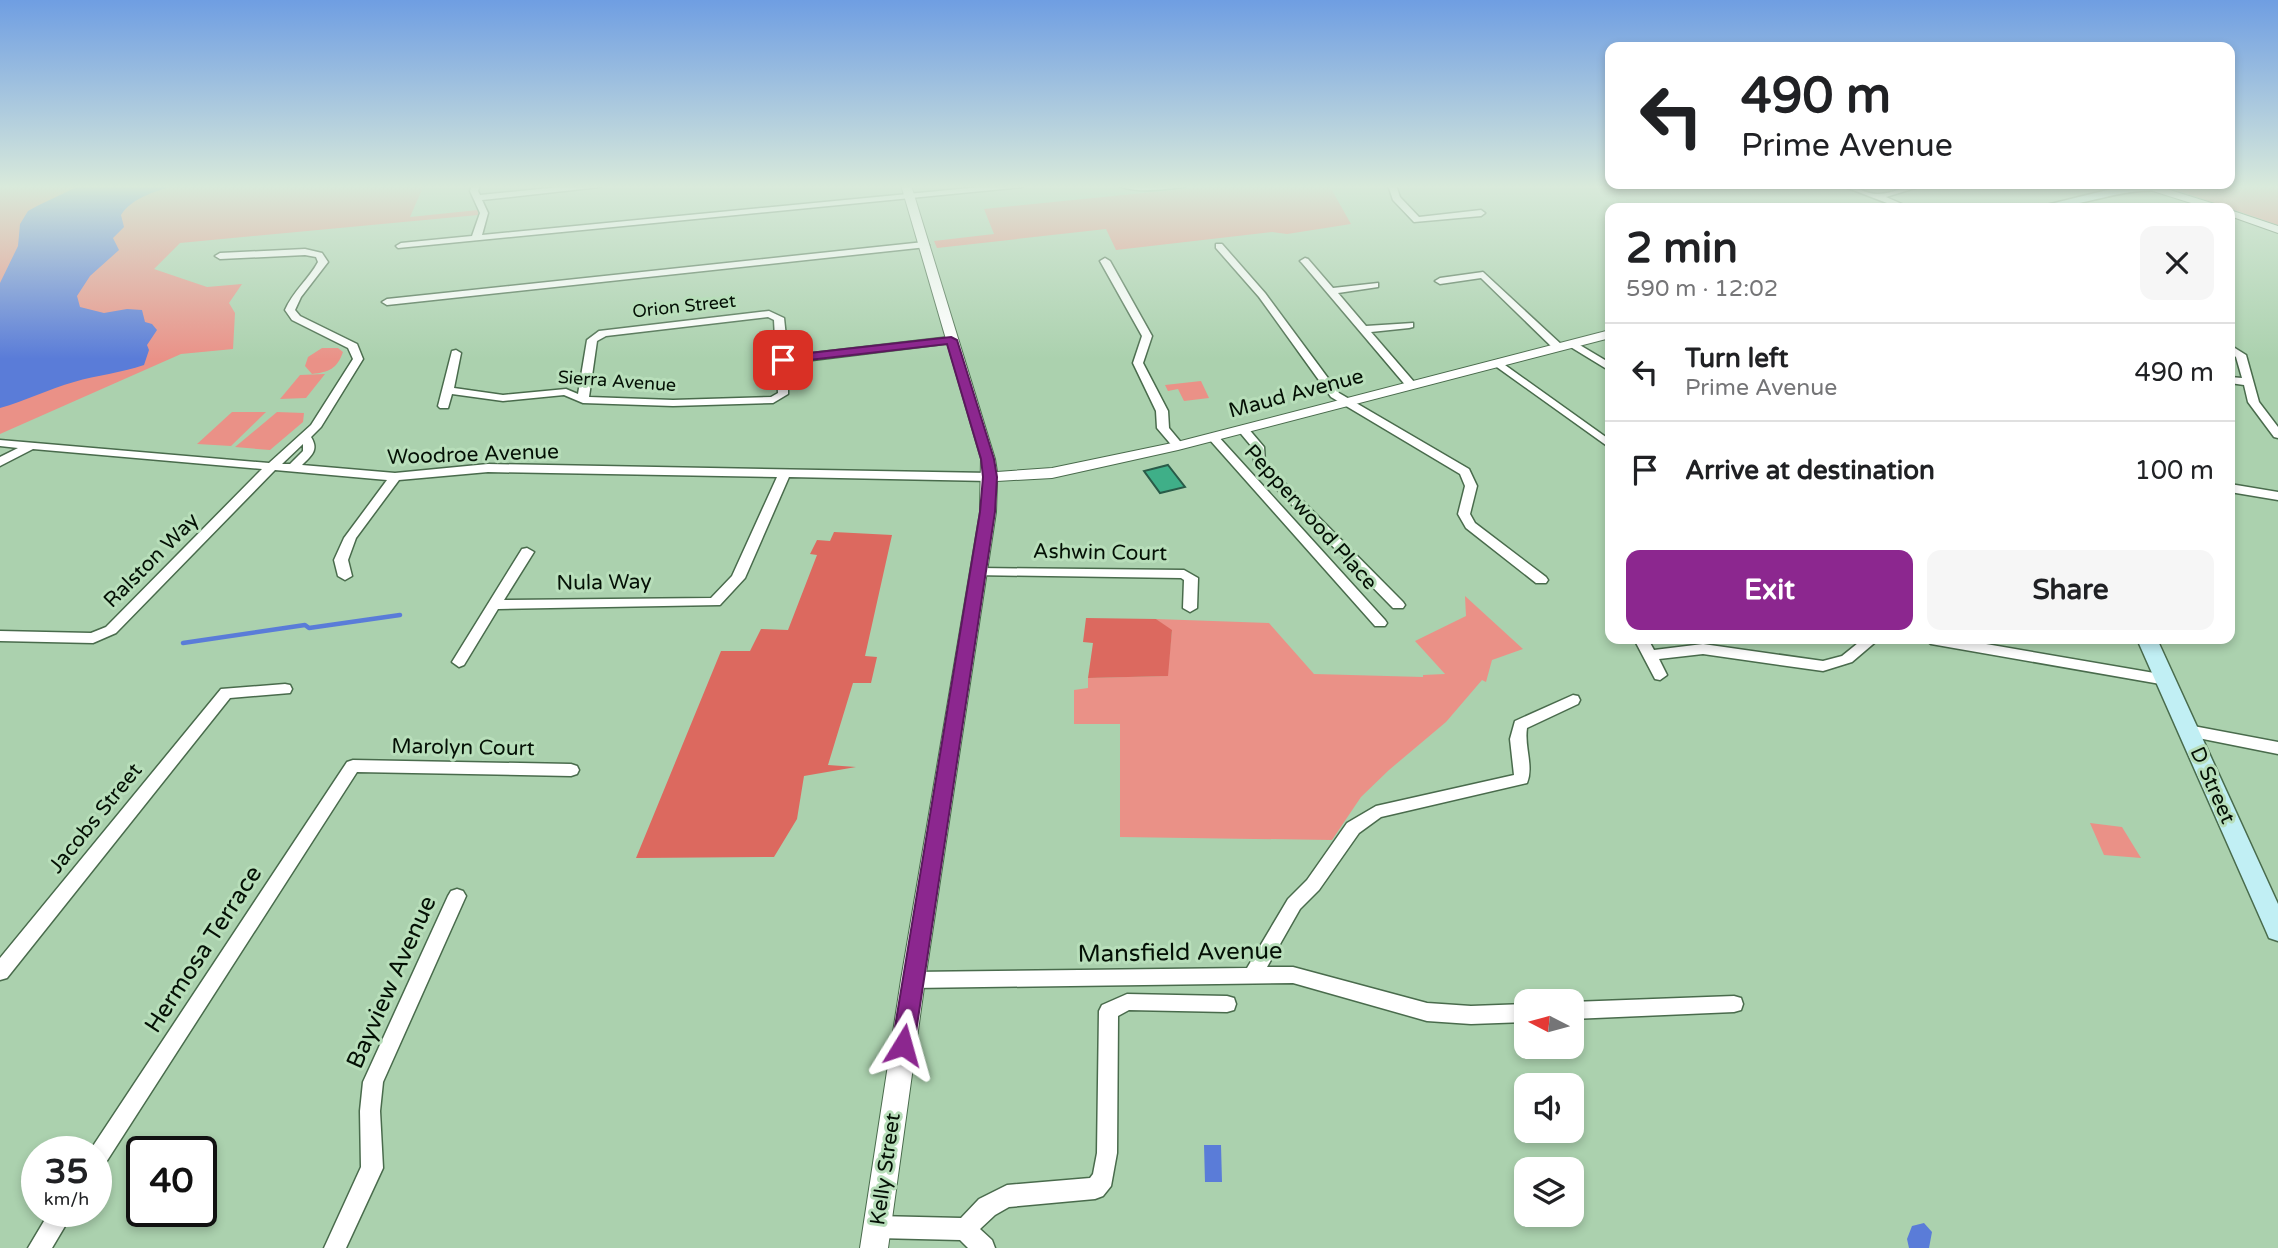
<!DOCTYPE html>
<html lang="en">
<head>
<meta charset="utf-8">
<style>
	:root { --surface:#fff; --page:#f6f6f6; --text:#202124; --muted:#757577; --line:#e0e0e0; --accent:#8c278f }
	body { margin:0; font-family:"Varela Round",sans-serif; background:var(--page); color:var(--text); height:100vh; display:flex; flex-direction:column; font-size:26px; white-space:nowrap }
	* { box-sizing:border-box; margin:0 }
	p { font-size:23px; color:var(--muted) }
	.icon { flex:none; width:38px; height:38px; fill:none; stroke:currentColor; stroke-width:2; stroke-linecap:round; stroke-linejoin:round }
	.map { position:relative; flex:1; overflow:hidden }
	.side { position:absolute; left:1605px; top:203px; width:630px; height:441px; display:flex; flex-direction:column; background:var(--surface); border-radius:14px; box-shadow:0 4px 10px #0003 }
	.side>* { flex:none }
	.top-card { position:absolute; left:1605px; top:42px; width:630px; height:147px; border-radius:14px; box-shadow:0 4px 10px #0003; background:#fff; color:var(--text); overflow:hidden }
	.needle { width:46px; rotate:276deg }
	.controls { position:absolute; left:1514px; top:989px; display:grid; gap:14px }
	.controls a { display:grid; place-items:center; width:70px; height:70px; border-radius:14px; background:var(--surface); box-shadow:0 4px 10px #0003; font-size:35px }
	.speed { position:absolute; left:21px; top:1136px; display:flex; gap:14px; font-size:35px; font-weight:700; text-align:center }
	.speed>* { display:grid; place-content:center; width:91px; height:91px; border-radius:50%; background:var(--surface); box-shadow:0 4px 10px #0003; line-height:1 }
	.speed small { font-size:18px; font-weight:400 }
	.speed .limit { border:4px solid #111; border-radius:10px; background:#fff; color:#111 }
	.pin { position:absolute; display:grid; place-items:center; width:60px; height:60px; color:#fff; margin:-30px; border-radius:14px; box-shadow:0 4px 10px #0006 }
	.me { position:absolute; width:77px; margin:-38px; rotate:8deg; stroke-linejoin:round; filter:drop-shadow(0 0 5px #0008) }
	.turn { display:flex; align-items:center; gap:24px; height:147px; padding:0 21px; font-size:32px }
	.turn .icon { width:91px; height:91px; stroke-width:2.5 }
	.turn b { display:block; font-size:49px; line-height:60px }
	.round { display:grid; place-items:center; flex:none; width:74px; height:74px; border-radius:14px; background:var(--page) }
	.headline { display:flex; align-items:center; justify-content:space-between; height:119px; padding:0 21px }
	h1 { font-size:42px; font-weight:700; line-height:52px }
	.action { display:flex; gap:14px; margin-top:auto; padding:14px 21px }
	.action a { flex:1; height:80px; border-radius:14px; background:var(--accent); color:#fff; font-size:28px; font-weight:700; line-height:80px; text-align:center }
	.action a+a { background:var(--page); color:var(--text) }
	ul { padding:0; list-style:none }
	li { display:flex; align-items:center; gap:21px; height:98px; padding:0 21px; border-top:2px solid var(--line) }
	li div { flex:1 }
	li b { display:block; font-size:26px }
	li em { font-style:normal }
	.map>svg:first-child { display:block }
</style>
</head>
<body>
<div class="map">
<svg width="2278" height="1248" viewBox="0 0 2278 1248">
	<rect width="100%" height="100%" fill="#abd1ae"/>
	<path fill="#ea9187" d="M0,185h424l-14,32 68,-7v5l-298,28 -26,26 53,18 35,-3 -13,19 6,10 -2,36 -52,5 -181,80z
		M1223,185h106l22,39 -64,10 -15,-2 -156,18 -10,-21 -169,19 -3,-7 60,-7 -10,-25z
		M2170,185h108v40l-99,-34z
		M322,348h16l5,4c-6,17 -14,20 -31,22l-7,-8 3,-9z
		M325,374l-19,24 -26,1 20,-24z
		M1201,381l8,17 -25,3 -6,-12 -10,2 -3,-6z
		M232,412h34l-35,34 -34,-2z
		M277,412l27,1 -1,9 -33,28 -35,-3z
		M1465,596l58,53 -31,11 -6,22 -4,-2 -36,42 -57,48 -28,27 -29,43 -212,-3v-113h-46v-34l14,-2v-10l79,-2 5,-45 -16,-12 113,4 45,51 109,3v-2l22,-1 -30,-33 51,-25z
		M2090,823l32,4 19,31 -37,-3z"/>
	<path fill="#dc695f" d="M834,532l58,3 -27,121 12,1 -6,26h-18l-25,82 28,2 -52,9 -7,43 -23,38 -138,1 85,-207h29l11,-22 27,1 29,-75 -7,-1 7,-14 13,1z
		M1086,618l70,1 16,11 -4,46 -80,2 5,-35 -10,-1z"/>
	<path fill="#5a7cd8" d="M81,185h98c-19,4 -48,13 -58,30l3,12 -11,11 6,12 -29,26 -13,20 3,11 24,6 23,-4 15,1 3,12 7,2 5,6 -10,15 2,5 -5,15c-23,8 -47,10 -70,17 -25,7 -49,19 -74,26v-125l18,-37 2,-22 8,-13 9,-5z
		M1204,1145h17l1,37h-17z
		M1924,1223l8,9 -3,16h-20l-2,-9 5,-13z"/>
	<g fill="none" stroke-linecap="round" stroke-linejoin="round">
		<path stroke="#5a7cd8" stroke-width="4.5" d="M183,643l122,-18 4,3 91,-13"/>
	</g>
	<path fill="#3faf88" stroke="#295b48" stroke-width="2" d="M1168,465l17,22 -25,6 -16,-22z"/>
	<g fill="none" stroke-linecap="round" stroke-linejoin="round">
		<defs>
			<path id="minor" d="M472,185h8l-2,6 2,4 99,-10h25l-4,2 -118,13 6,13 -6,22 519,-50h26l-4,2 -625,61 -2,-2 5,-3 71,-7 8,-23 -10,-22z
				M1117,185h71l-4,2c-20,2 -50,7 -67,-2z
				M1388,185h8l4,12 19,20 62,-7 4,3 -4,3 -67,6 -21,-22z
				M1840,185c14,-1 26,10 39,9 16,-1 30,-10 46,-9l-39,12 25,11h-11z
				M924,242l5,3 -2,2 -540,58 -5,-3 5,-3z
				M1216,244h6l43,49 74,100 130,76 8,17 -7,28 5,9 71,54 2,3 -2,3h-10l-70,-55 -8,-14 7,-28 -5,-12 -129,-77 -72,-100 -43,-49z
				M305,249l17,4 6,9 -27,35 -6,13 5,6 57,28 6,15 -42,68 -10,10c8,13 1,18 -9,28l93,8 93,-9 502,9 6,4 -6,4 -201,-4 -44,101 -25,27 -222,4 -34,56 -5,2 -7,-5 70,-113 5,-1 7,4 -30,48 207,-2 21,-22 45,-99 -289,-5 -89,8 -43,58 -8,22 4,16 -7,4 -7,-4 -4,-16 10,-22 43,-58 -112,-10 -159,163 -23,10 -93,-2v-10l91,2 15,-6 156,-158 -229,-20 -33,17v-9l18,-9 -18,-2v-6l269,23 42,-38 42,-66 -5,-11 -56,-28 -7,-10c8,-19 24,-31 33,-48l-2,-5 -11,-2 -85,4 -5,-3 5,-3zM303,444v7l-13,13h-8z
				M1105,258l5,3 42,75 -9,27 25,48 1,17 15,18 -2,2h-8l-17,-20 -1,-17 -23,-48 9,-27 -42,-75z
				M1305,258l3,1 25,29 45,-5v4l-40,6 28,33 47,-3v4l-4,1 -38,4 44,51v4h-8l-105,-124 -2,-2z
				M1483,272l79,73v4h-8l-73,-71 -41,6 -5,-3 5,-3z
				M769,311l15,7 4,38 163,-19 5,3 -5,3 -163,20v31l-15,9 -100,3 -90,-3 -19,-8 -61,6 -51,-7 -4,14h-8l-2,-2 14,-55 4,-1 5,3 -7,35 49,7 63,-6 12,5 9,-54 12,-9zM768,317l6,3 4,73 -7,4 -98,3 -84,-3 8,-56 9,-5z
				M1573,341l37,22v8l-41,-25v-4z
				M2230,345l16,10 13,47 19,25v11l-4,-1 -26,-35 -4,-17 -14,-2v-6l12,1 -6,-21 -6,-5z
				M1498,360l112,80v8l-116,-83 -1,-2z
				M1243,426l4,1 17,20 1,16 138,139 2,3 -2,3h-10l-138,-141 -3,-20 -15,-18z
				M1213,434l4,1 168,185 2,3 -2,3h-10l-166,-187v-4z
				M2230,484l48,8v8l-48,-8z
				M978,568l206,2 14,8 -1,30 -7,4 -7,-4 1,-28 -3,-2 -208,-3 -2,-3z
				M1634,639h14l6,11 49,-6 120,17 19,-5 21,-17h16l-27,23 -29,9 -120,-17 -44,5 8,16 -7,5 -5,-1z
				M1924,639h33l209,36 7,5 -7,5 -235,-41z
				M285,684l5,1 2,4 -2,4 -60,5 -223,280 -7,2v-22l221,-269z
				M1573,695l5,1 2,4 -2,4 -51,24c-3,19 7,38 0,55l-146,34 -22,16 -40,57 -19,19 -33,58h26l134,36 44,3 55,-2v18l-55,2 -44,-3 -134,-38 -380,5 -7,-2 -2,-6 2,-6 7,-2 334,-4 41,-69 19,-19 40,-57 29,-17 138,-31 -4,-36 5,-18z
				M2188,725l90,17v12l-95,-19 -3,-4 3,-4z
				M353,760l218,4 6,2 2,4 -2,4 -6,2 -214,-4 -254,395 -7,3v-18h-7l258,-390z
				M457,889l6,2 3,5 -83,186 -3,29 3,57 -37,80h-22l37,-81 -1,-56 3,-29 85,-186 3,-5z
				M1127,994l100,2 7,2 2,6 -2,6 -7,2 -98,-2 -11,6 -1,137 -6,33 -8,10 -8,3 -86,8 -14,8 -15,14 12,11 3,8h-27l-8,-8 -83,-2 -8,-3 -3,-8 3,-8 8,-3 84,2 18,-19 28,-14 83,-7 3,-4 4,-21 2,-142 3,-6z
				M1734,996l7,2 2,6 -2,6 -7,2 -162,7v-17z
				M50,1211h24l-22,37h-24z"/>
			<path id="tertiary" d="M901,185h10l84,274 2,13 55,-4 125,-26 433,-112v8l-432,112 -126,28 -55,3 -1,31 -71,468 -37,268h-28l41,-268 79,-468 1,-53z
				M2157,186l64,20 1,2h-15l-54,-17 -1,-2z
				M2230,210l48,16v7l-48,-17z"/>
			<path id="secondary" d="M2128,185h41l-7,6c-43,-4 -85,19 -128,17z
				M2137,639h20l121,265v37l-9,-3 -3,-7z"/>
		</defs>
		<use href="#minor" stroke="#496b4c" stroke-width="3"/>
		<use href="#tertiary" stroke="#496b4c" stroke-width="2"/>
		<use href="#secondary" stroke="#496b4c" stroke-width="3"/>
		<use href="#minor" fill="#fff" fill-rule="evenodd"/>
		<use href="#tertiary" fill="#fff" fill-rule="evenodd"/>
		<use href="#secondary" fill="#c1eff4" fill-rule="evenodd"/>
	</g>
	<linearGradient id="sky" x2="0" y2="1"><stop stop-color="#6f9ee2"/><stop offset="0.52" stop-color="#d9eadb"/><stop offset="1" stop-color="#d9eadb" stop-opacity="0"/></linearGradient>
	<rect width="2278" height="359" fill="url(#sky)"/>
	<path fill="#8c278f" stroke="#5b195d" stroke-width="2" d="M951,337l6,3 37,119 3,18 -2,35 -81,533 -3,8 -8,3 -7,-3 -4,-8 88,-533 3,-35 -2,-18 -34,-115 -164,19 -6,-3 6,-4z"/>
	<g text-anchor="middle" stroke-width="6" stroke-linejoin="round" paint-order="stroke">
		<g font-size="18" fill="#041005" stroke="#b8deba">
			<text transform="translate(684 306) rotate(-6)" y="6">Orion Street</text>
			<text transform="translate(617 381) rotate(4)" y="6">Sierra Avenue</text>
		</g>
		<g font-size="21" fill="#041005" stroke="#b8deba">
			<text transform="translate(1296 393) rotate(-15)" y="7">Maud Avenue</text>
			<text transform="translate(473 454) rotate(-2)" y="7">Woodroe Avenue</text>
			<text transform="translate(1311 517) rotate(48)" y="7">Pepperwood Place</text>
			<text transform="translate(1100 552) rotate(1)" y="7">Ashwin Court</text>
			<text transform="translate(151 560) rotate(-45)" y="7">Ralston Way</text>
			<text transform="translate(604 582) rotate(-1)" y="7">Nula Way</text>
			<text transform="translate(463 747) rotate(1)" y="7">Marolyn Court</text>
			<text transform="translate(2213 785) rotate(66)" y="7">D Street</text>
			<text transform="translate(95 818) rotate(-51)" y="7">Jacobs Street</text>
			<text transform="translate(885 1169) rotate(-82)" y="7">Kelly Street</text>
		</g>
		<g font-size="24" fill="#041005" stroke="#b8deba">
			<text transform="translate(203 949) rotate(-57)" y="8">Hermosa Terrace</text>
			<text transform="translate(1180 952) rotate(-1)" y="8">Mansfield Avenue</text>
			<text transform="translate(391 982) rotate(-66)" y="8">Bayview Avenue</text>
		</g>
	</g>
</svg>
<div class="controls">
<a><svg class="needle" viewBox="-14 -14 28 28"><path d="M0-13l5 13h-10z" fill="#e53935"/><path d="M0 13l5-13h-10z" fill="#757577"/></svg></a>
<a><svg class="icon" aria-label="sound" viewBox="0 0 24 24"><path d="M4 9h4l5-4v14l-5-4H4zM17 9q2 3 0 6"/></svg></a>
<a><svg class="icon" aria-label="layers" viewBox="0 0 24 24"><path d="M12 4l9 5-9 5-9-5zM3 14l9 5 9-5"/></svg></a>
</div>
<div class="speed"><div>35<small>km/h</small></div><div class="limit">40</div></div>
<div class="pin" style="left:783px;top:360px;background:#d93025"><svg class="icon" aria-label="arrive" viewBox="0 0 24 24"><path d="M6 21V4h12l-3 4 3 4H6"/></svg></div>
<svg class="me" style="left:903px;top:1045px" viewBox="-20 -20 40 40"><path d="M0-17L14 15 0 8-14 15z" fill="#8c278f" stroke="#fff" stroke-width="4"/></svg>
<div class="top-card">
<div class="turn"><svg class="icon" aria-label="left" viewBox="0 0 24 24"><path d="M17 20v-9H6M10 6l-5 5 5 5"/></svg><div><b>490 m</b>Prime Avenue</div></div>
</div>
<section class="side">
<div class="headline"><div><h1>2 min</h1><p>590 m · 12:02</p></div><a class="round"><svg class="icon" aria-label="close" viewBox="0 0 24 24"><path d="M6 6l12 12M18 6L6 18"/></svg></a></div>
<ul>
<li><svg class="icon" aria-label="left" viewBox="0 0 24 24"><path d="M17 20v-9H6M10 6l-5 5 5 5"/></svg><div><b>Turn left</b><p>Prime Avenue</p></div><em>490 m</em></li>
<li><svg class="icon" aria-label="arrive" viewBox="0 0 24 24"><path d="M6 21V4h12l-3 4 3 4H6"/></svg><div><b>Arrive at destination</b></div><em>100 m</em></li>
</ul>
<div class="action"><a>Exit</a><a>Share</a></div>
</section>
</div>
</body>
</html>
